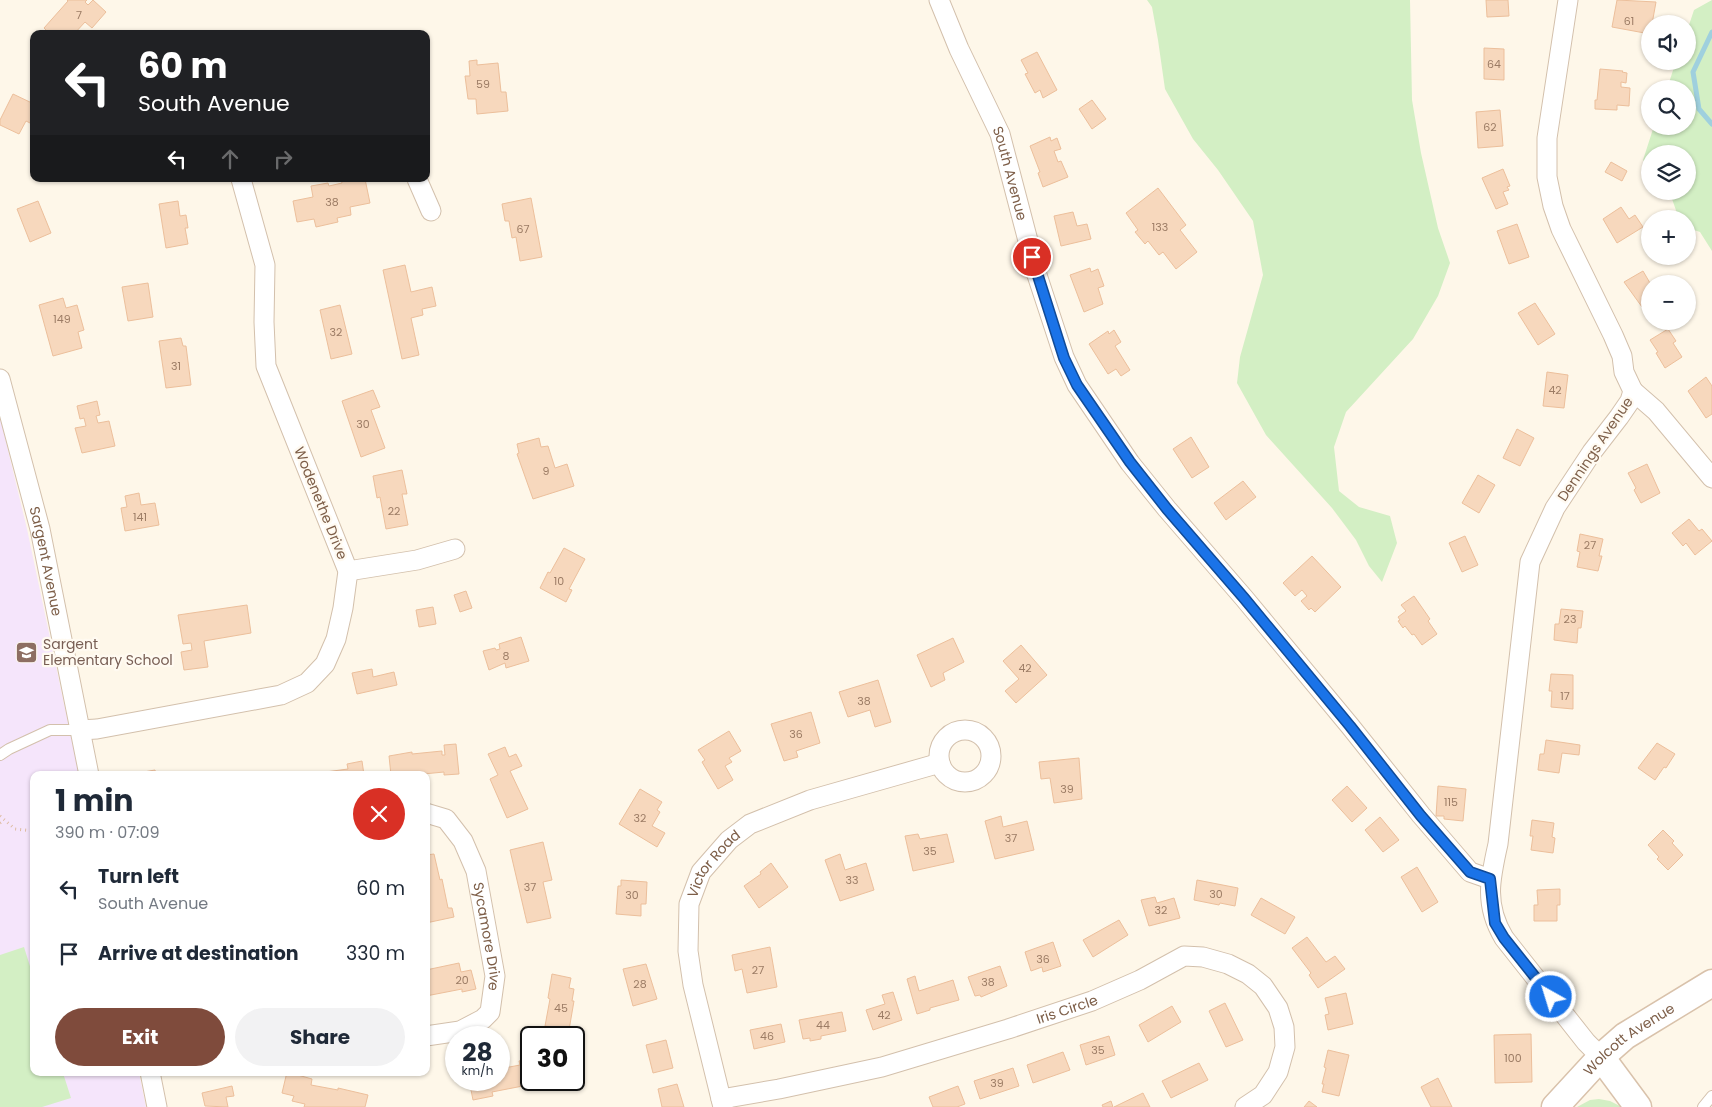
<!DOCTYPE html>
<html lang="en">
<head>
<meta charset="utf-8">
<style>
	:root { --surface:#fff; --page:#f2f2f3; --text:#1f2937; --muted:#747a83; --accent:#7f4b3c }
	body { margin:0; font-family:Poppins,sans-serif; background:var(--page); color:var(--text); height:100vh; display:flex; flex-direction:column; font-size:19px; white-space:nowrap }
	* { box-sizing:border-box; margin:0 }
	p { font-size:16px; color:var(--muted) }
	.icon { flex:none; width:28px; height:28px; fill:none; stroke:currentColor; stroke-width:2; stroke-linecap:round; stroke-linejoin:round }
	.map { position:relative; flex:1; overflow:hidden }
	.details { position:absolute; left:30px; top:771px; width:400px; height:305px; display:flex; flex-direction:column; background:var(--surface); border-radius:10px; box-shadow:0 1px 4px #0004 }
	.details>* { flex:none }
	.top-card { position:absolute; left:30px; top:30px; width:400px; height:152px; border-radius:10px; box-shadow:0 1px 4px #0004; background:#202124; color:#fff; overflow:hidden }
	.buttons { position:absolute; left:1641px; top:15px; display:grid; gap:10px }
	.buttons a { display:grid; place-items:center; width:55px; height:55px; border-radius:50%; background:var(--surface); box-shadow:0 1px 4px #0004; font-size:25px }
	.speed { position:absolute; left:445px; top:1026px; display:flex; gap:10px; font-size:25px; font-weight:700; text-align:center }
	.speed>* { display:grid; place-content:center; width:65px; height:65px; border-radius:50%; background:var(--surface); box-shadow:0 1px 4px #0004; line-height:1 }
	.speed small { font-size:12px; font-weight:400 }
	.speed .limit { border:2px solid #111; border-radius:8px; background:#fff; color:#111 }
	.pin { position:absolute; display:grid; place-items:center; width:42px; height:42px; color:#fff; margin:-21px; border:2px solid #fff; border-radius:50%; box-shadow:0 1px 5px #0007 }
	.me { position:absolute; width:55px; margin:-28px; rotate:321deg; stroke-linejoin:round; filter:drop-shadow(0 0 4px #0008) }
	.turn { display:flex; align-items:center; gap:18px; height:105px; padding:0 25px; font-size:22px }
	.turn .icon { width:65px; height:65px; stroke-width:2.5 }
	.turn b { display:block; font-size:35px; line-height:42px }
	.lanes { display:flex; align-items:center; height:48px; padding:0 25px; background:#0003; justify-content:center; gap:25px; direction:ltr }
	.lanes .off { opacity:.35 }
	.round { display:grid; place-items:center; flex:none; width:52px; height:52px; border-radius:26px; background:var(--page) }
	.summary { display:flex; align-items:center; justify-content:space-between; height:85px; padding:0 25px }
	h1 { font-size:30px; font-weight:700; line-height:38px }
	.button { display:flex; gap:10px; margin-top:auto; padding:10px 25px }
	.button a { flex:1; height:58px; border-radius:30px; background:var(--accent); color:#fff; font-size:20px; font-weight:700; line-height:58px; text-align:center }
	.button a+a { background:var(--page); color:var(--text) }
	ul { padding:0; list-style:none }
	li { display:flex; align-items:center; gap:15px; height:65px; padding:0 25px }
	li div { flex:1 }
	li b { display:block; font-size:19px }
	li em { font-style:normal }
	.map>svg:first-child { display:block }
</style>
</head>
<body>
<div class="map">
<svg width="1712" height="1107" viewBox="0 0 1712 1107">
	<rect width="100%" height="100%" fill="#fef7e9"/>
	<path fill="#f5e5fb" d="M0,417l27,112 52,246h-45v297l105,1 7,34h-146z"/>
	<path fill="#d3efc4" d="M1147,0h263l2,100 9,53 17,75 12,35 -12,33 -25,43 -67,73 -12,35 5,44 20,16 31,9 7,27 -15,39 -13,-16 -13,-26 -24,-32 -66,-73 -29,-52 3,-26 23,-82 -10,-54 -35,-51 -25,-31 -28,-50 -7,-49 -6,-33z
		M1712,0v251l-12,-19 -12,-4v-9h-9l-8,-23 -3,-5h20v-37h-38v15l-7,-9 11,-34h34v-37h-21l9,-28h12v-33l6,-18z
		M24,947l10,32v93l29,1 8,25 -29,9h-42v-152z
		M1599,1099l11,2 12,6h-45l13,-7z"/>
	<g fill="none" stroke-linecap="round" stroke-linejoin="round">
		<path stroke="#9fd0de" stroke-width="5" d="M1712,32l-19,40 6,37 13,15"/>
	</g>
	<path fill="#f7d8bd" stroke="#ecbf9b" d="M67,0h20l-2,2 3,3 5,-5 13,12 -14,16 -7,-6 -11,12h-24l-6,-6 24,-27z
		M1486,0h22l1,16 -22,1z
		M1617,0l39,2 -4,22h-2v10l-38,-7z
		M1484,48l20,1v31l-20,-1z
		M1037,52l20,38 -14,8 -3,-8 -5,3 -10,-19 3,-1 -7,-13z
		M477,60v5l21,-2 3,29h5l2,19 -31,3 -1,-15h-8l-3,-23h5l-1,-15z
		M1600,69l23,2 -1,1 5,1 -1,10 -5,-1v5l9,1 -1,18 -12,-1v5l-22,-1v-9h2z
		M13,94l21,10v16l-2,4 -6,-3 -7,13 -19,-9v-5z
		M1092,100l14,19 -14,10 -13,-20z
		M1500,110l3,36 -25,2 -2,-36z
		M1050,137l1,4 6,-3 4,11 -7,2 4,11 3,-1 7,16 -25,10 -5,-14 2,-1 -10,-26z
		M1611,162l16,9 -5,10 -17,-9z
		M1503,169l7,17 -3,1 2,3 -6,2 5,12 -12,5 -14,-31z
		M341,179h24l5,24 -20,4 1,8 -14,3 1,4 -22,5 -2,-8 -17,3 -4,-21 20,-4 -2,-11 17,-3 1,3 13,-3z
		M1158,188l28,37 -6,5 17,22 -21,17 -13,-17 -4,3 -11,-14 -3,3 -10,-12 3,-2 -12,-17z
		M531,198l11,59 -22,4 -4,-24 -4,1 -3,-17h-4l-3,-17z
		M38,201l13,32 -21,9 -13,-33z
		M178,201l2,15 6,-1 2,13h-3l3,16 -22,4 -7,-44z
		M1621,207l8,12 6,-4 8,12 -26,16 -14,-24z
		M1073,212l4,14 10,-2 4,15 -30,7 -7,-30z
		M1517,224l12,33 -20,7 -12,-33z
		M405,265l6,27 21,-5 4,19 -14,3 1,6 -12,3 8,37 -17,4 -19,-89z
		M1090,268l1,4 7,-3 6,17 -6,2 5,16 -19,8 -14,-37z
		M1643,271l7,12 3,-1 1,2h-4v19l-8,4 -18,-25z
		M148,283l5,34 -25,4 -6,-34z
		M63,298l3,10 11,-3 7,25 -6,2 4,16 -29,8 -14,-51z
		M1535,303l20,31 -17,11 -20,-32z
		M340,305l12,49 -21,5 -11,-49z
		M1668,329l8,12 -3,2 9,14 -17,11 -9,-15 2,-1 -8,-12z
		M1114,330l7,12 -6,4 15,24 -9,6 -5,-7 -8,5 -19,-30 19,-13 1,3z
		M181,338l2,8h3l5,39 -25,3 -7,-47z
		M1547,372l21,3 -4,33 -21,-2z
		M1706,377l6,9v28l-6,4 -18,-27z
		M373,390l7,17 -9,3 14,38 -24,9 -19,-56z
		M97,401l3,14 -4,1 2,7 11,-2 6,25 -33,7 -7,-25 11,-2 -2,-8 -4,1 -3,-13z
		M1517,429l17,9 -14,28 -17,-8z
		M1191,437l18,30 -17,11 -19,-29z
		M539,438l2,9 7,-1 7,22 12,-4 7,22 -41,13 -16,-45 2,-1 -2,-9z
		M1647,464l13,29 -19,10 -7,-13 2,-2 -8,-15z
		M402,470l5,24h-5l6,31 -22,4 -6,-32 -3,1 -4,-22z
		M1478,475l17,10 -16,28 -17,-10z
		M1243,481l13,16 -30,23 -12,-17z
		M139,493l2,12 14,-2 4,22 -34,6 -4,-23 6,-1 -2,-11z
		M1689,519l10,12 3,-2 10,12 -17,14 -9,-12 -3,3 -11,-13z
		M1580,534l23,5 -4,17h3l-4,15 -21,-4 3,-15 -3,-1z
		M1465,536l13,29 -16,7 -13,-29z
		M564,548l21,11 -16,30 3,1 -6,12 -26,-14 8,-16 2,1z
		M1312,556l29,31 -26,25 -4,-4 -2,2 -8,-9 6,-5 -5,-6 -7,6 -12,-13z
		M466,591l6,17 -12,4 -6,-17z
		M1414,596l16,23 -2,2 9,13 -15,11 -8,-11 -2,1 -7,-9 -2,2 -5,-7 2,-1 -2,-3 8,-6 -5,-6z
		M247,605l4,28 -47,8 4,26 -24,3 -3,-18 11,-2 -1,-7 -8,1 -5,-29z
		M433,607l3,17 -17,3 -3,-17z
		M1561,609l22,2 -2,17h-3l-1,15 -23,-3 1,-16h4z
		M521,637l8,24 -23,7 -1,-5 -16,7 -6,-19 12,-3 1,2 4,-1 -1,-5z
		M953,638l11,24 -21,11 2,7 -14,7 -14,-32z
		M1021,645l26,30 -31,28 -11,-12 14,-12 -16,-18z
		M372,669l1,8 21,-5 3,13 -40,9 -5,-21z
		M1551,674l22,1v34l-22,-2 1,-16h-3z
		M878,680l13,42 -16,5 -5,-17 -22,7 -9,-25z
		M811,712l9,31 -24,8 2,6 -14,4 -13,-37z
		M729,731l12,20 -12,7 3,4 -7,4 8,14 -15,9 -16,-27 3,-2 -7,-10z
		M1546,740l34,5 -1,10 -17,-2 -3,20 -21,-3 2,-16h4z
		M1657,743l18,11 -9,14 -2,-1 -9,13 -17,-12z
		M456,744l3,30 -15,1v-3l-31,3h-22l-2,-19 23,-4v2l30,-3v4h3l-1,-10z
		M505,747l4,10 7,-3 6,12 -12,5 18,38 -21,9 -17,-39 8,-4 -10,-21z
		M1079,758l3,41 -28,4 -4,-25 -9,1 -2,-17z
		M362,761l2,14h-61l45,-6 -1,-5z
		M155,770l1,5h-18v-2z
		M1347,786l20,22 -15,14 -20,-22z
		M1438,786l28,3 -3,32 -19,-2v-3h-8z
		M640,789l22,13 -5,8 3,2 -8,14 13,7 -8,14 -38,-23z
		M1001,816l2,11 24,-6 7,29 -39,9 -10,-38z
		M1380,817l19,23 -16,12 -18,-22z
		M1532,820l22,3 -2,14 3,1 -2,15 -22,-3 2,-14h-3z
		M1663,830l11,11 -2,2 11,12 -15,15 -11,-11 2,-2 -11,-12z
		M918,834l2,5 27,-5 7,28 -41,9 -8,-35z
		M543,842l9,38 -9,2 8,36 -24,5 -17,-73z
		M434,854l6,26 2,-1 6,29h4l2,9 -28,6v-68z
		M840,854l5,16 21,-7 8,27 -34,11 -15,-41z
		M771,863l17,24 -29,21 -15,-22 17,-12 -1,-2z
		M1417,867l21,35 -16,10 -21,-35z
		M621,880l26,2 -1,22h-5v12l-25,-2 2,-28h3z
		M1197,880l41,8 -3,18 -15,-3 -1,2 -25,-5z
		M1560,889v16h-3v16h-23v-16h4l-1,-15z
		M1155,897l2,6 17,-5 6,20 -31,8 -8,-26z
		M1261,898l34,19 -10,17 -34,-19z
		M1119,920l9,15 -35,22 -10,-17z
		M1307,937l19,25 9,-6 10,13 -27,19 -9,-13 2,-2 -19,-25z
		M1053,942l8,24 -18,6 -1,-5 -11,4 -6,-19z
		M770,947l7,40 -30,6 -5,-24 -7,2 -3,-16z
		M459,963l2,9 10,-2 5,19 -14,3v-3l-36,7v-26z
		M646,964l11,35 -24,7 -10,-37z
		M1000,966l7,20 -26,11 -1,-2 -5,1 -7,-19z
		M552,974l19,4 -2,10 5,1 -2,12h2l-5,29 14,3 -3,16 -6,-1v-10h-19l2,-10 -12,-2 5,-27 -2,-1z
		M915,976l4,15 34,-11 6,20 -29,8v2l-13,4 -10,-35z
		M893,992l9,28 -29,10 -7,-20 19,-6 -3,-9z
		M1346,993l7,31 -25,6 -3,-15 4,-1 -4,-16z
		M1225,1003l18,37 -17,7 -17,-36z
		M1172,1006l9,16 -33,20 -9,-17z
		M842,1012l4,19 -25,5v3l-11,2v-3l-7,1 -4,-19z
		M781,1024l4,18 -31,7 -4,-19z
		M1531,1034l1,48 -37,1 -1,-48z
		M1109,1036l6,19 -29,10 -6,-20z
		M666,1040l7,28 -20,5 -7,-28z
		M1328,1050l21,5 -10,41 -17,-4 2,-8h-2l4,-16 -2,-1z
		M1063,1052l7,18 -37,13 -6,-18z
		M531,1058l2,26 -41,8 1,4 -20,4 -4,-20h30v-11l21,-4 -1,-4z
		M1199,1063l9,17 -37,18 -9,-17z
		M1013,1068l6,18 -39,13 -6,-18z
		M287,1072l25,7 -1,6 27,5v-2l30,7 -3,12h-61l1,-3 -13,-3 2,-5 -12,-3z
		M1438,1078l14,29h-21l-10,-20z
		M677,1084l7,23h-22l-4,-18z
		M232,1086l2,10 -8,1 2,10 -23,-1 -3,-13z
		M958,1086l7,18 -8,3h-24l-4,-10z
		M1143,1093l7,14h-36z
		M1111,1101l2,6h-10l-1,-2z
		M1309,1101l8,6h-13z"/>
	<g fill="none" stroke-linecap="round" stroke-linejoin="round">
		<defs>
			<path id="lane" d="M0,755l9,-6 41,-19h30
				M1703,1107l9,-11"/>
			<g id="street">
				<path id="s1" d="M939,0l20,49 41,85 37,141 27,82 13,28 53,78 37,46 77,89 106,128 71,89 49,57 20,7"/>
				<path d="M1568,0l-21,138v39l6,29 8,23 52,106 9,21 2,16 9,19 -3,10 -11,16 -27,35 -37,56 -25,54 -32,282c-8,35 -14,61 6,94l82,104 15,15"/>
				<path d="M417,179l14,32"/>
				<path id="s2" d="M0,379l40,150 49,246"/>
				<path d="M1633,391l23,20 56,67"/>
				<path d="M348,571l69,-11 38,-11"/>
				<path d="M80,730l17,-1 184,-34 26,-12 18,-19 11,-25 7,-31 5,-37 -82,-205 -2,-44 1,-57 -24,-86"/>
				<circle cx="965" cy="756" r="26"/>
				<path id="s3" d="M426,813l20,6 17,22 13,30 19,105 -5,36 -7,7 -23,12 -34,5"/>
				<path d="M150,1072l7,35"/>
				<path id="s4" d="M721,1099l58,-10 103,-22 126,-38 84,-28 48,-21 44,-24 19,1 25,7 20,10 15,12 15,22 6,19 1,20 -7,25 -15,23 -18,12"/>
				<path id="s5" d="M723,1107l-30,-122 -5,-34 1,-47 12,-32 28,-32 21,-16 60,-24 130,-37"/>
			</g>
			<g id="secondary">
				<path d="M1601,1057l37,50"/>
				<path id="s6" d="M1555,1107l46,-50 24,-21 87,-53"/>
			</g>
		</defs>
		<use href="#lane" stroke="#d3c0ac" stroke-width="12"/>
		<use href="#street" stroke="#d3c0ac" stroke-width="21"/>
		<use href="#secondary" stroke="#d9c2ab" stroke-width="29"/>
		<path stroke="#ddbb9f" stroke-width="3" stroke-dasharray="1 4" stroke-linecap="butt" d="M0,816l15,13 19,2
			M0,823l4,-3"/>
		<use href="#lane" stroke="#fff" stroke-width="10"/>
		<use href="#street" stroke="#fff" stroke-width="19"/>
		<use href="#secondary" stroke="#fff" stroke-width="26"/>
	</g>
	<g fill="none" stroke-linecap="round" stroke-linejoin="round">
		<defs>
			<path id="route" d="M1032,257l32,101 13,27 53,77 37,47 77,89 106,128 71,90 49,56 20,7 5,44 9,15 47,59"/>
		</defs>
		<use href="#route" stroke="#114b97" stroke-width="12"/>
		<use href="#route" stroke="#1a73e8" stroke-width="9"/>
	</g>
	<defs>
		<symbol id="school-square" viewBox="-11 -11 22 22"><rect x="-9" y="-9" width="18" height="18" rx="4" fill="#8d6e63" stroke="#fffaf1"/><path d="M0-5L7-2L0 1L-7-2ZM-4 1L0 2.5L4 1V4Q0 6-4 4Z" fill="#fff"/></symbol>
	</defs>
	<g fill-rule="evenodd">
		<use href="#school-square" x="14" y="640" width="25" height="25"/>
	</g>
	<g text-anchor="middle" stroke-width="4.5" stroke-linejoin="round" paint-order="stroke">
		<g font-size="11" fill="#9c7c65">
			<text x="79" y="19">7</text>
			<text x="1629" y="25">61</text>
			<text x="1494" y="68">64</text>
			<text x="483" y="88">59</text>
			<text x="1490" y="131">62</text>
			<text x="332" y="206">38</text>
			<text x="1160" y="231">133</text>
			<text x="523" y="233">67</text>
			<text x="62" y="323">149</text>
			<text x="336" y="336">32</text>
			<text x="176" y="370">31</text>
			<text x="1555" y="394">42</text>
			<text x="363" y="428">30</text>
			<text x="546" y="475">9</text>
			<text x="394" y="515">22</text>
			<text x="140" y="521">141</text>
			<text x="1590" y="549">27</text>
			<text x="559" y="585">10</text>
			<text x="1570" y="623">23</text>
			<text x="506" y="660">8</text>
			<text x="1025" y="672">42</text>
			<text x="1565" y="700">17</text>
			<text x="864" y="705">38</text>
			<text x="796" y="738">36</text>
			<text x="1067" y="793">39</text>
			<text x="1451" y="806">115</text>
			<text x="640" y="822">32</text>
			<text x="1011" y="842">37</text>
			<text x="930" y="855">35</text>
			<text x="852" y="884">33</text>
			<text x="530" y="891">37</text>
			<text x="1216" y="898">30</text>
			<text x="632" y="899">30</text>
			<text x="1161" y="914">32</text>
			<text x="1043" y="963">36</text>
			<text x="758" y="974">27</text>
			<text x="462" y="984">20</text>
			<text x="988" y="986">38</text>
			<text x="640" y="988">28</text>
			<text x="561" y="1012">45</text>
			<text x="884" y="1019">42</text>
			<text x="823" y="1029">44</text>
			<text x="767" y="1040">46</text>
			<text x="1098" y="1054">35</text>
			<text x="1513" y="1062">100</text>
			<text x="997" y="1087">39</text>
		</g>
		<g font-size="14" fill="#7d5e48" stroke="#fffaf1">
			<text dy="5" stroke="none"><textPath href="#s1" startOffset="188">South Avenue</textPath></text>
			<text transform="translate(1595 449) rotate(-56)" y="5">Dennings Avenue</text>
			<text transform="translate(321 503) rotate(68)" y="5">Wodenethe Drive</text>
			<text dy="5" stroke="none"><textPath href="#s2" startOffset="188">Sargent Avenue</textPath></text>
			<text dy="5" stroke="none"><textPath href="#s5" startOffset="255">Victor Road</textPath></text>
			<text dy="5" stroke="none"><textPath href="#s3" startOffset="148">Sycamore Drive</textPath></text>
			<text dy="5" stroke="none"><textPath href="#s4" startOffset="358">Iris Circle</textPath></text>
			<text dy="5" stroke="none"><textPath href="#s6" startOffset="101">Wolcott Avenue</textPath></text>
		</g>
		<g font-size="14" fill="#785e54" stroke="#fffaf1" text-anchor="start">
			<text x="43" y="649">Sargent<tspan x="43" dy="16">Elementary School</tspan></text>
		</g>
	</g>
</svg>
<div class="buttons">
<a><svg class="icon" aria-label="sound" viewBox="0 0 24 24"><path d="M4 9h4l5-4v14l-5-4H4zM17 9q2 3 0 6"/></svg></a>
<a><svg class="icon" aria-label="search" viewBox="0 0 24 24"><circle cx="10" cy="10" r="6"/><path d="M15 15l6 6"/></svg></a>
<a><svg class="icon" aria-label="layers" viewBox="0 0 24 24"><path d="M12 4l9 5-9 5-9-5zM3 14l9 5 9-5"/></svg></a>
<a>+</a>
<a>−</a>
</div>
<div class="speed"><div>28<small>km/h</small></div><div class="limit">30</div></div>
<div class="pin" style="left:1032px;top:257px;background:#d93025"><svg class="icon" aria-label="arrive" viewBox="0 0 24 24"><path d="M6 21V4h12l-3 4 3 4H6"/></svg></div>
<svg class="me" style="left:1551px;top:997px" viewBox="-20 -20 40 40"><circle r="17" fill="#1a73e8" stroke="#fff" stroke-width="3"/><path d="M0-11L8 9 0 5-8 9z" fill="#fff"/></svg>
<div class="top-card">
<div class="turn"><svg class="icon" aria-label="left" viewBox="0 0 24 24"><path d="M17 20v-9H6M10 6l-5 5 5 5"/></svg><div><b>60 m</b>South Avenue</div></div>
<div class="lanes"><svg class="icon" aria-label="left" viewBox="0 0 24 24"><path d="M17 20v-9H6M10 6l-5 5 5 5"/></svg><svg class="icon off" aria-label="ahead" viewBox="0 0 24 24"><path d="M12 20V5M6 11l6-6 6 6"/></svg><svg class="icon off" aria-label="right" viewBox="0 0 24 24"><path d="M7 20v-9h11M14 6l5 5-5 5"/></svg></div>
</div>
<section class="details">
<div class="summary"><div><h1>1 min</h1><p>390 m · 07:09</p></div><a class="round" style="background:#d93025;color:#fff"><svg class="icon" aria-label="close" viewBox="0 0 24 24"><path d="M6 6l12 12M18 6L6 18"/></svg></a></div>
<ul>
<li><svg class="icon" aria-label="left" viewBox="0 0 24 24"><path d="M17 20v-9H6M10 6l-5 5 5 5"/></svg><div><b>Turn left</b><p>South Avenue</p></div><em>60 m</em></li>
<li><svg class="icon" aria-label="arrive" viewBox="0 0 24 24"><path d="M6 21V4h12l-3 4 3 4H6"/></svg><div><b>Arrive at destination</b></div><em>330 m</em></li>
</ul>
<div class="button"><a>Exit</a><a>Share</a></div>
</section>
</div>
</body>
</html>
